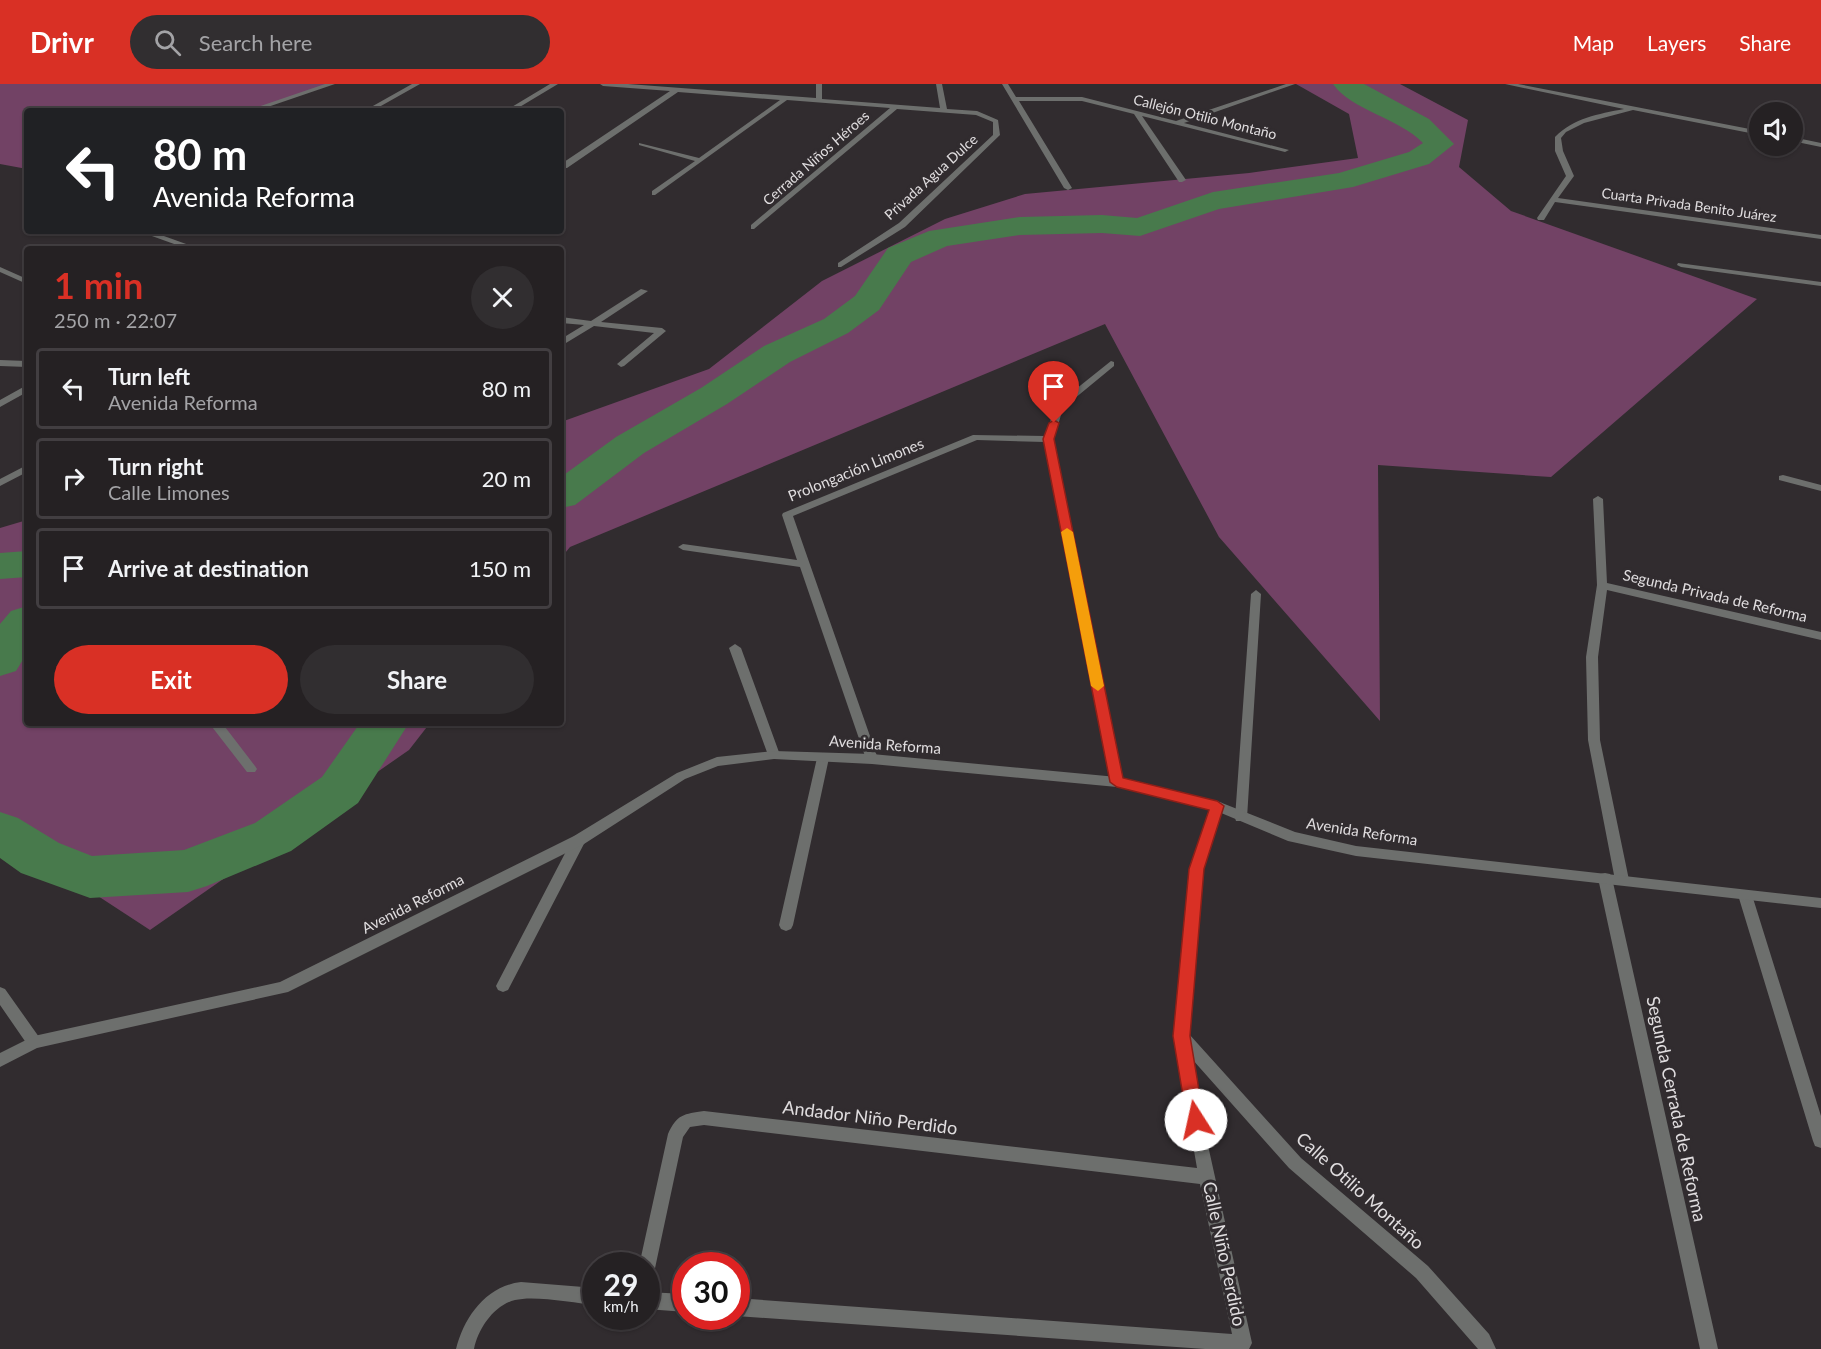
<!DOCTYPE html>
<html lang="en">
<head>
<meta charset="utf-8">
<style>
	:root { --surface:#252123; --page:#312e30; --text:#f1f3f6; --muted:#a3a3a6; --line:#423e41; --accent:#d93025 }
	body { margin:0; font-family:Lato,sans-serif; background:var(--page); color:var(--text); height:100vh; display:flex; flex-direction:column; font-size:22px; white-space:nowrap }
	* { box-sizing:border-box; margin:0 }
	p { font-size:20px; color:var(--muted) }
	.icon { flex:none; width:33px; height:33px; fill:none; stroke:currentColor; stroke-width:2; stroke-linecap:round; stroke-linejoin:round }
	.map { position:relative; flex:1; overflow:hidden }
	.drawer { position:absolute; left:24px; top:162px; width:540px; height:480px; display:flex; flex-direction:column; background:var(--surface); border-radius:6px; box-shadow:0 2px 4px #0004,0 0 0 2px var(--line) }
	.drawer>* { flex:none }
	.top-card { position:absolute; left:24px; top:24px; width:540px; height:126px; border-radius:6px; box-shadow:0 2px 4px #0004,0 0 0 2px var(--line); background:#202124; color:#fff; overflow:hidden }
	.buttons { position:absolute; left:1749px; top:18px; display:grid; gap:12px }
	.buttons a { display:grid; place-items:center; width:54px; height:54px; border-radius:50%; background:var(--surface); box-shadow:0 2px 4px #0004,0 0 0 2px var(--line); font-size:30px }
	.speed { position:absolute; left:582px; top:1168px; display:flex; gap:12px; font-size:30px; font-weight:700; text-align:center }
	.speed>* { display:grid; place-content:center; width:78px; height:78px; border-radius:50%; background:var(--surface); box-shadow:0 2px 4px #0004,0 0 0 2px var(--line); line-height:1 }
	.speed small { font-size:15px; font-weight:400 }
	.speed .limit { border:9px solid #d22; background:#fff; color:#111 }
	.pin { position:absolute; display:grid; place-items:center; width:51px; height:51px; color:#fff; margin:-62px -26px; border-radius:50% 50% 50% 0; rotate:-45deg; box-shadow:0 0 6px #0007 }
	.pin .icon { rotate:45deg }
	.me { position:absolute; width:66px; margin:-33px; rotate:350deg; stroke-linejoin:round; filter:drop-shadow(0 0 4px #0008) }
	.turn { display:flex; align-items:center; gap:21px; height:126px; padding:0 30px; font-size:27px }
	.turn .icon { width:78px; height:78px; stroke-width:2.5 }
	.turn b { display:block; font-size:42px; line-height:51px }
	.round { display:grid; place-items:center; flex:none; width:63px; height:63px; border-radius:32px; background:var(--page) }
	.summary { display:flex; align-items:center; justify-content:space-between; height:102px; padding:0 30px }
	h1 { font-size:36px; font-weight:700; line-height:45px; color:var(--accent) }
	.button { display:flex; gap:12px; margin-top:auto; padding:12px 30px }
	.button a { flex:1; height:69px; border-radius:36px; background:var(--accent); color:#fff; font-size:24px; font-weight:700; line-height:69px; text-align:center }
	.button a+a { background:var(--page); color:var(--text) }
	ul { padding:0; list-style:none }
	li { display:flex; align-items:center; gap:18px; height:81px; margin:0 12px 9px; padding:0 18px; border:3px solid var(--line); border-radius:6px }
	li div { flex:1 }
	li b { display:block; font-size:22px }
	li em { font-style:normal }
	header { display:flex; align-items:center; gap:36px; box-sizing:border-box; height:84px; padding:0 30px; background:var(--accent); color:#fff }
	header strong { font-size:28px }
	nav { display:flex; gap:33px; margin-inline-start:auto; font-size:21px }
	.search { width:420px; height:54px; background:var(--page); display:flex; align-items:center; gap:15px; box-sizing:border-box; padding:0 21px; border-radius:33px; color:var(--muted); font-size:22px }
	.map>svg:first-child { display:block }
</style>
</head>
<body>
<header>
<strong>Drivr</strong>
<div class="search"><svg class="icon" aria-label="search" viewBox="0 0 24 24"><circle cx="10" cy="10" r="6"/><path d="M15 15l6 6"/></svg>Search here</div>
<nav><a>Map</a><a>Layers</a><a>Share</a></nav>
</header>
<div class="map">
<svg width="1821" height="1265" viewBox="0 0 1821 1265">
	<rect width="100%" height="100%" fill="#312c2f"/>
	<path fill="#724265" d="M0,0h332l-83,27h-222v58l-27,-5z
		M1296,0h104l68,36 -9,47 52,44 246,88 -206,178 -173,-12 2,256 -161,-184 -114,-213 -535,223 -9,11v-136l148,-53 113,-88 123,-62 80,-25 224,-21 109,-15 -9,-44z
		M27,436v203h403l-21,27 -259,180 -150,-98v-304z"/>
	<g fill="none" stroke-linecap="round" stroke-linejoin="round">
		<path fill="#487a4c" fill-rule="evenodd" d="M1333,0h31l65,35 25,25 -25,20 -76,23 -134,22 -79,27 -38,-3 -82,2 -73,11 -36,16 -32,48 -31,23 -58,29 -63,42 -83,49 -69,52 -14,3v-31l55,-40 85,-49 63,-42 60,-27 31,-23 33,-48 41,-17 91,-14 82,-2 35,3 76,-26 126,-19 70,-21 14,-9c-24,-25 -72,-33 -90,-59z
			M27,467v26l-27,2v-26z
			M27,522v47l-11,18 -16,5v-52l11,-13z
			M360,639h49l-51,80 -67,48 -84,35 -19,6 -98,6 -69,-25 -21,-15v-46l18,6 41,25 33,13 92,-6 71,-27 67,-46z"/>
		<path fill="#6d6f6d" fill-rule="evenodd" d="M325,0h10l-79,27h-10z
			M412,0h8l-48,27h-8z
			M550,0h8l-45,27h-8z
			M600,0h28l188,14v-14h6v15l118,9 -4,-24h6l5,25 30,2 21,9 2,15 -95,92 -64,40h-3v-4l61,-40 94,-88v-13l-17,-7 -79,-6 -143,120h-3v-4l139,-117 -103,-8 -132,95h-3v-4l43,-30 -56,-16v-2l60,15 81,-58 -102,-8 -111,76h-6v-4l109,-73 -67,-5z
			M1002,0h6l8,13h66l94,24 110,-37h9l-111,39 105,27 -4,2 -143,-36 44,64 -4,2h-3l-45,-68 -52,-13h-63l53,87 -4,2 -4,-2z
			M1505,0h13l242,47v4l-127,-25 -49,13 -18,9 -5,6 2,13 11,25 -16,22 263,37v4l-266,-37 -11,18h-6l-1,-2 29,-42 -11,-25v-14c19,-19 43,-23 69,-28z
			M1792,53l29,6v4l-29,-6z
			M138,147h12l50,18h-12z
			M1678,179l143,19v4l-140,-19 -4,-2z
			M0,183l27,12v5l-27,-12z
			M641,205l7,2 -47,31 61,6 4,3 -42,35 -3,1 -4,-3 37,-31 -60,-7 -33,20v-7l23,-14 -23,-2v-6l30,4z
			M0,276l27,1v6l-27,-1z
			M1111,277l3,1v4l-51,42 -9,31 69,343 -2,3h-8l-2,-3 -66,-340 -68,-2 -184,76 85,243 -2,3h-8l-2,-3 -66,-192 -117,-17 -5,-3 5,-3 114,16 -15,-45 1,-2 190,-78 72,1 11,-31z
			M27,301v7l-27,15v-7z
			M27,381v7l-27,14v-7z
			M1783,391l38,10v6l-42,-11v-4z
			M1598,412l5,3 4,84 214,49v8l-214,-50 -9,67 2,83 29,140 -2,4 -5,1 -5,-1 -2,-4 -27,-140 -2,-83 11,-72 -4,-86z
			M1256,506l5,4 -14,224 -1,3h-10l-1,-3 16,-224z
			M735,560l6,4 39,107 -2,3h-8l-2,-3 -39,-107z
			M209,639h13l33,43 2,3 -2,3h-8z
			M823,669l4,2 2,3 -36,167 -2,4 -5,2 -5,-2 -2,-4 38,-167 2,-3z
			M1217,717l5,2 1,3 -19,63 -15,165 112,124 127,108 61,68 7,15h-18l-62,-71 -127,-110 -97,-109 15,82 45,202 -3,6h-44l-469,-33v-18l496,36 -32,-150 -496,-59 -14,2 -7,10 -29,136 -2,6 -6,2v-15h-7l29,-132c9,-20 16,-20 36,-23l493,57 -23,-132 16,-167 22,-66z
			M579,751l5,1 2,4 -78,150 -5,2 -5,-2 -2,-4 2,-4 76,-146z
			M1605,789l5,1 2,4 106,471h-18l-102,-471 2,-4z
			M1745,806l5,1 2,4 69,221v32l-6,-2 -2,-5 -75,-246 2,-4z
			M0,903l5,2 34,48 2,5 -2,5 -5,1 -5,-1 -29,-42z
			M521,1198l75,6v17c-21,-2 -62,-10 -81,-5 -21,5 -37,29 -41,49h-18c8,-32 30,-63 65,-67z
			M646,1208l40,2v18l-40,-3z"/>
		<path fill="#6d6f6d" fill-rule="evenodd" d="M774,667l98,3 245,23 100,24 78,31 61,14 465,52v10l-465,-52 -68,-15 -74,-31 -97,-23 -245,-23 -98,-5 -56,7 -33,13 -101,65 -296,148 -251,56 -37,19v-14l34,-17 246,-54 294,-146 103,-63 40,-16z"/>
	</g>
	<path fill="#d93025" stroke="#8d1f18" stroke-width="1.5" d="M1054,336l5,3 -5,16 69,339 94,23 7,5 -20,63 -14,167 14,84 -2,5 -6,3 -7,-3 -2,-5 -14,-84 16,-167 20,-59 -92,-23 -7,-5 -67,-343 6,-16z"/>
	<path fill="#f59e0b" d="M1067,444l6,4 31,154 -6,5 -7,-5 -30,-154z"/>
	<g text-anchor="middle" stroke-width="6" stroke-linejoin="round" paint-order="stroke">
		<g font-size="14" fill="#e0dddf" stroke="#312c2f">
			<text transform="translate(1205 33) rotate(14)" y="5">Callejón Otilio Montaño</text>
			<text transform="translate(816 74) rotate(-41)" y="5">Cerrada Niños Héroes</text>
			<text transform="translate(931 93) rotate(-42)" y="5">Privada Agua Dulce</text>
			<text transform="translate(1689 121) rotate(8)" y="5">Cuarta Privada Benito Juárez</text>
		</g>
		<g font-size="15" fill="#e0dddf" stroke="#312c2f">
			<text transform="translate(856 386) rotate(-22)" y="5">Prolongación Limones</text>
			<text transform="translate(1715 512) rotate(13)" y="5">Segunda Privada de Reforma</text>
			<text transform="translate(885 661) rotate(4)" y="5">Avenida Reforma</text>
			<text transform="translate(1362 748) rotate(9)" y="5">Avenida Reforma</text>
			<text transform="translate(413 820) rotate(-27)" y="5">Avenida Reforma</text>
		</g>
		<g font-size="18" fill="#e0dddf" stroke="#312c2f">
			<text transform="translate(1676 1025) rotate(78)" y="6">Segunda Cerrada de Reforma</text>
			<text transform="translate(870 1034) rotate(7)" y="6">Andador Niño Perdido</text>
			<text transform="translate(1360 1107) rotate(42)" y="6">Calle Otilio Montaño</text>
			<text transform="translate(1224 1170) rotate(78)" y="6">Calle Niño Perdido</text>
		</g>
	</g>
</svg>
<div class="buttons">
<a><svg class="icon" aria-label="sound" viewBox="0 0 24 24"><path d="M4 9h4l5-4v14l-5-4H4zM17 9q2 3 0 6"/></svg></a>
</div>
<div class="speed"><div>29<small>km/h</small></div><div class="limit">30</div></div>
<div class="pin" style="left:1054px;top:339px;background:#d93025"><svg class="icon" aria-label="arrive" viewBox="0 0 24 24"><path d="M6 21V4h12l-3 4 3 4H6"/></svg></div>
<svg class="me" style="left:1196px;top:1036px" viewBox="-20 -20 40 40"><circle r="19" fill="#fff"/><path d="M0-13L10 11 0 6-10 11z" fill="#d93025"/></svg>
<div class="top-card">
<div class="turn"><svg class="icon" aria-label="left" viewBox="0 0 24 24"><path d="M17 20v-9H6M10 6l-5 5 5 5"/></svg><div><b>80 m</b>Avenida Reforma</div></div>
</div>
<section class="drawer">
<div class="summary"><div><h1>1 min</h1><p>250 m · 22:07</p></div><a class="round"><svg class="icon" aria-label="close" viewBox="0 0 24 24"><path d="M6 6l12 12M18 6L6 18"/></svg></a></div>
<ul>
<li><svg class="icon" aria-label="left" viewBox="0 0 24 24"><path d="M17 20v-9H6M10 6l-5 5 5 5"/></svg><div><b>Turn left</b><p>Avenida Reforma</p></div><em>80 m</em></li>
<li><svg class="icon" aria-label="right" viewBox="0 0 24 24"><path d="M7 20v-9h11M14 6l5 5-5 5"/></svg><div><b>Turn right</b><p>Calle Limones</p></div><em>20 m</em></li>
<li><svg class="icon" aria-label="arrive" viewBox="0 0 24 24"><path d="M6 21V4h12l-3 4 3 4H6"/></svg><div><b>Arrive at destination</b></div><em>150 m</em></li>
</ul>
<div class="button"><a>Exit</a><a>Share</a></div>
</section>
</div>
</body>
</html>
